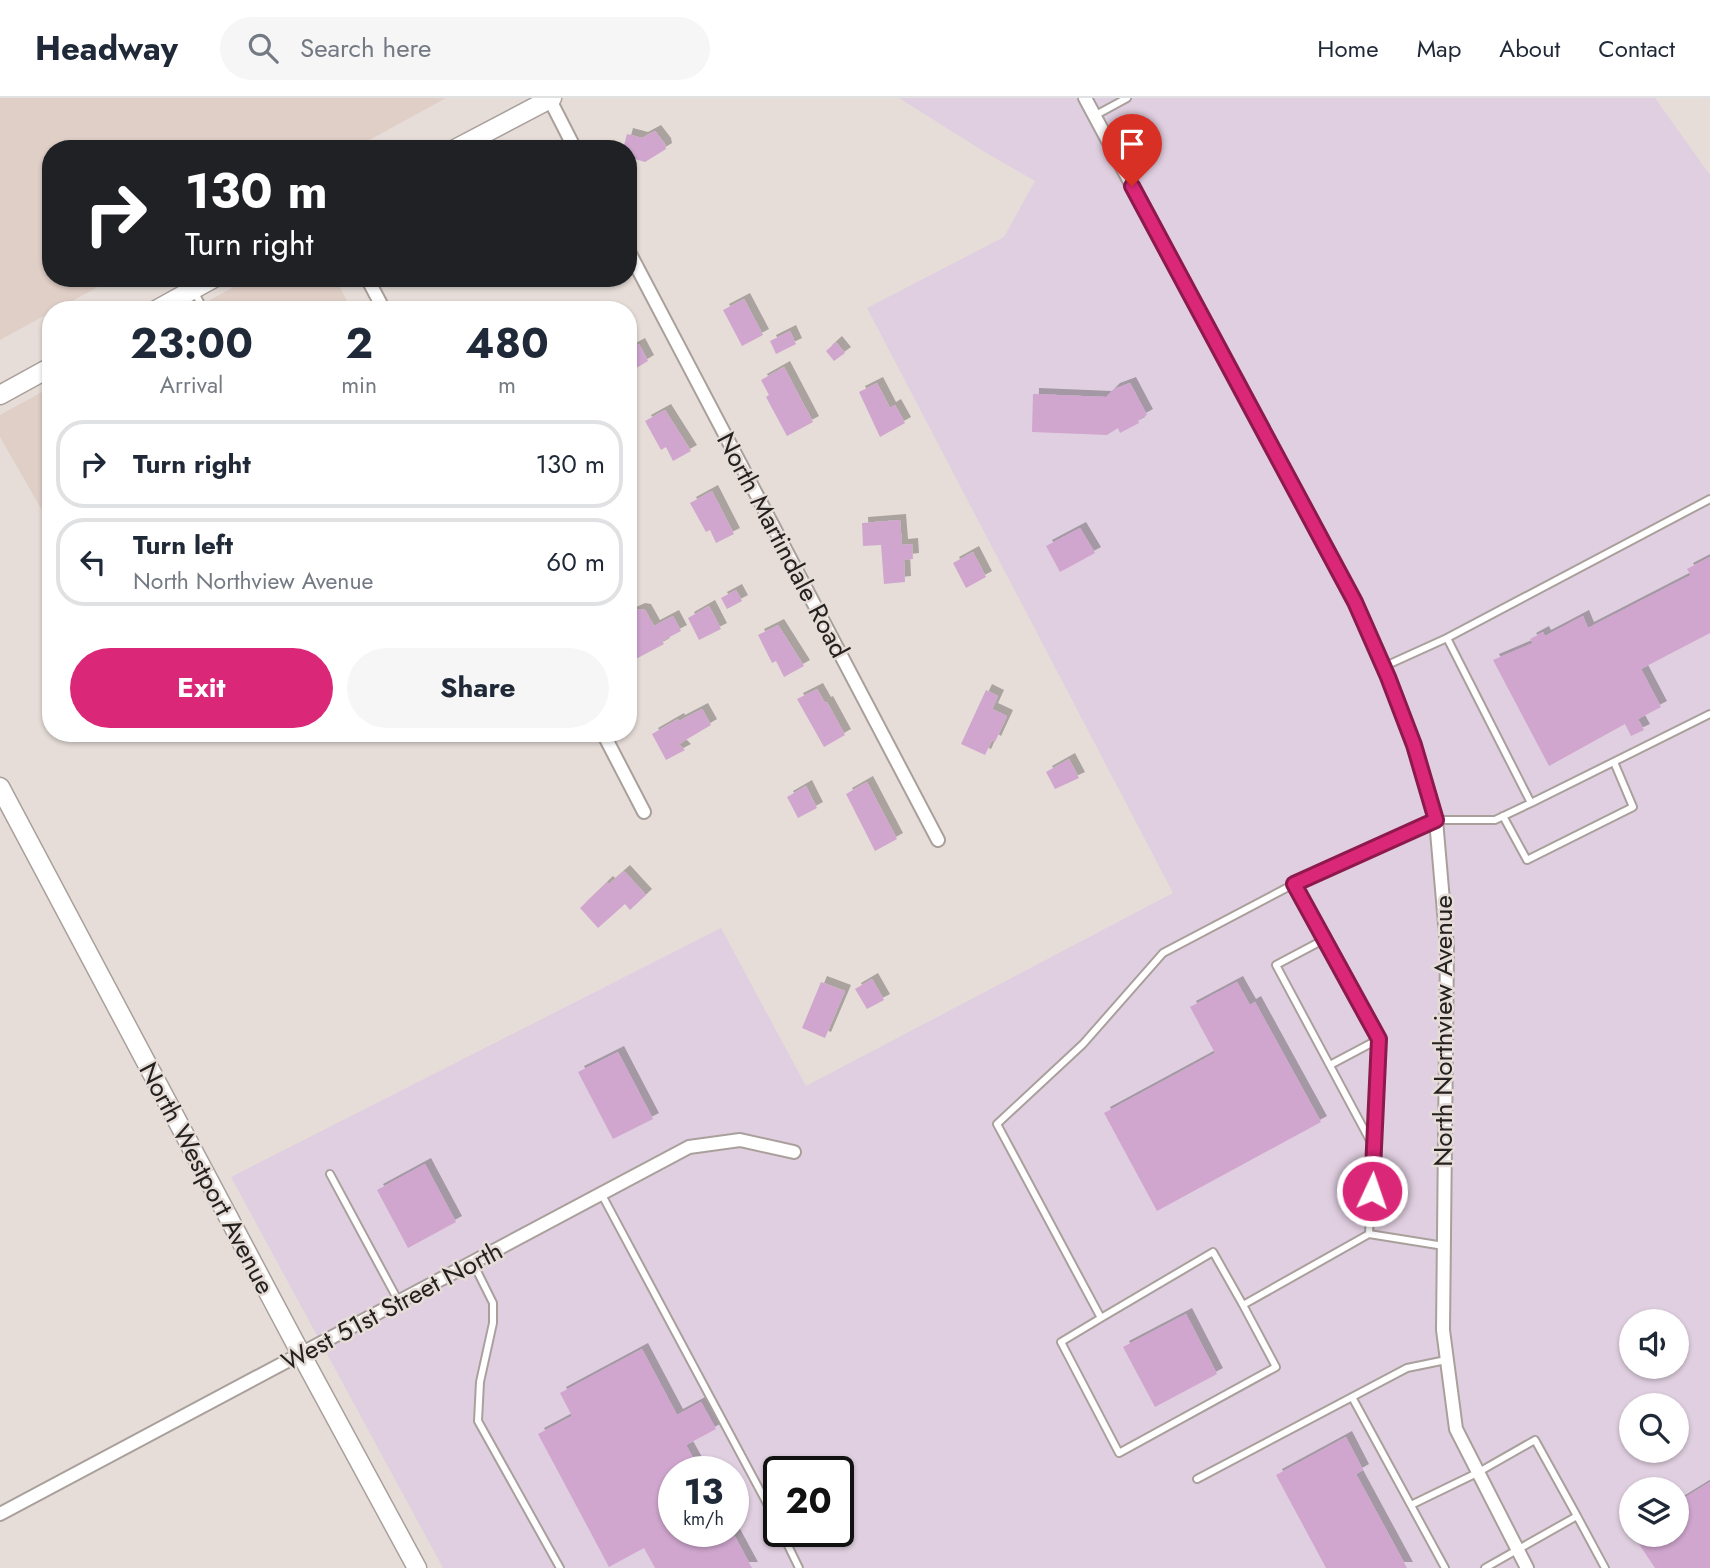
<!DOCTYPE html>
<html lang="en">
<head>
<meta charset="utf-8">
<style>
	:root { --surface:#fff; --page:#f6f6f7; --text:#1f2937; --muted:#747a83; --line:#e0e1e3; --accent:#db2777 }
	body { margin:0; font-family:Jost,sans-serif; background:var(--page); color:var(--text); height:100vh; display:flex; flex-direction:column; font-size:26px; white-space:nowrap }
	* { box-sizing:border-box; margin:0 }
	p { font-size:23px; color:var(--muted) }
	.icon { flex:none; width:38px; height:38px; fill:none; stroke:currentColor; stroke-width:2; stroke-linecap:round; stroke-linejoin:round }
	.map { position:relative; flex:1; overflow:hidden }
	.side { position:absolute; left:42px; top:203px; width:595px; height:441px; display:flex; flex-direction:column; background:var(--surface); border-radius:28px; box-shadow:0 2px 5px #0004 }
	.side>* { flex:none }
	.banner { position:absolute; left:42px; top:42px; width:595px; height:147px; border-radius:28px; box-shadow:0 2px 5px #0004; background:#202124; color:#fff; overflow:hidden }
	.controls { position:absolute; left:1619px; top:1211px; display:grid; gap:14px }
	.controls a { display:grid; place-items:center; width:70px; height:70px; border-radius:50%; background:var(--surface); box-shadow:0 2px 5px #0004; font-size:35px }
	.speed { position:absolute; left:658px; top:1358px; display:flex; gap:14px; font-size:35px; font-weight:700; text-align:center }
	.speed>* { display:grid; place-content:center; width:91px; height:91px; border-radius:50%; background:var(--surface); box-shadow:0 2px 5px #0004; line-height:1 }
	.speed small { font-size:18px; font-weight:400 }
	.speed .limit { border:4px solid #111; border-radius:10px; background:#fff; color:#111 }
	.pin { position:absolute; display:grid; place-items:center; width:60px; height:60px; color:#fff; margin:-72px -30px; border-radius:50% 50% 50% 0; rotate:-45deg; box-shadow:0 0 7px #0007 }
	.pin .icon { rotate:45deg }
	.me { position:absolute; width:77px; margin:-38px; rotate:3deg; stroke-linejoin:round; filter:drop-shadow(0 0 5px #0008) }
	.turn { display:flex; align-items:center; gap:24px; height:147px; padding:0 28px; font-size:32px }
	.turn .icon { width:91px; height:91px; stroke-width:2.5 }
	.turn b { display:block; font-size:49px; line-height:60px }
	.eta { display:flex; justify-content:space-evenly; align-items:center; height:119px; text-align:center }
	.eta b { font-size:42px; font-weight:700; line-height:49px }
	.primary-button { display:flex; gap:14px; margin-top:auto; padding:14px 28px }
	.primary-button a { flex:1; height:80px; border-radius:42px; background:var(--accent); color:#fff; font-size:28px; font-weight:700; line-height:80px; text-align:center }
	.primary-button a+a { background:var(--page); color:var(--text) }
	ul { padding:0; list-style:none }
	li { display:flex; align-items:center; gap:21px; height:88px; margin:0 14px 10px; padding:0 14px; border:4px solid var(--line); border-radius:28px }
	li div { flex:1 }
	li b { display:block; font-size:26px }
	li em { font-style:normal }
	header { display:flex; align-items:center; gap:42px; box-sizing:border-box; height:98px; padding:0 35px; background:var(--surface); border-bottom:2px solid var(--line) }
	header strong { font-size:33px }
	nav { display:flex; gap:38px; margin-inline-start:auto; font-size:24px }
	.search { width:490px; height:63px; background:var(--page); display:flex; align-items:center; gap:18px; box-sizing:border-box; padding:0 24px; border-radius:38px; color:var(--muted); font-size:26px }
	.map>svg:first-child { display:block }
</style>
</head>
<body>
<header>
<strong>Headway</strong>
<div class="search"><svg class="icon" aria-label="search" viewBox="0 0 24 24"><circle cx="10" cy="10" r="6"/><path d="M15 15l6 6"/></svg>Search here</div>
<nav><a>Home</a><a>Map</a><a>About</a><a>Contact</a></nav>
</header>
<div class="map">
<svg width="1710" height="1470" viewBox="0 0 1710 1470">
	<defs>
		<filter id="shadow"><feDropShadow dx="6" dy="-6" stdDeviation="0" flood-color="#0004"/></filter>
	</defs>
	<rect width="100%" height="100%" fill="#e6ddd8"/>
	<path fill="#e0cfc7" d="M0,0h446l-93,51h-302v129h63l-58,32h-5v2l-51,28z
		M250,180h85l17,32h-160z
		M51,289v139l-51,-89v-22z"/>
	<path fill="#e0cfe0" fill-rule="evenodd" d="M899,0h756l55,77v1393h-1267l-212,-391 490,-249 85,158 367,-193 -306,-585 137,-71 31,-56 -52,-30zM1631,1223h45v46h-45zM1631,1307h45v46h-45zM674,1374h59v59h-59zM779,1374h59v59h-59zM1631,1391h45v46h-45z"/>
	<path fill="#d0a6ce" filter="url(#shadow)" d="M655,33l10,13 1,5 -21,13 -17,-5v-8h-5l4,-15 15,4z
		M744,201l19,36 -21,11 -19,-36z
		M790,233l6,13 -20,10 -6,-13z
		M836,244l9,11 -11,8 -8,-10z
		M639,246l9,17 -20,12v-23z
		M784,269l29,55 -26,14 -21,-39 3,-2 -8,-15z
		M877,285l13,25 5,-3 10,18 -25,14 -21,-45z
		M1130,285l17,32 -9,5 1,3 -19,10 -2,-5 -11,7 -75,-3 1,-38 73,3 8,-8z
		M665,312l26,41 -18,10 -7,-14 -5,3 -16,-29z
		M712,393l22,43 -18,9 -6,-13 -4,2 -16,-29z
		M900,422l2,25 10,-1 1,15 -9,1 1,22 -21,2 -3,-39 -18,1 -1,-23z
		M1080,430l15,25 -35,19 -14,-26z
		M973,454l13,25 -20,11 -13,-25z
		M1710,459v76l-69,36 20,38 -23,12 6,11 -13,6 -6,-12 -76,42 -56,-106 40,-17 -3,-4 13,-7 2,4 38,-20 5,12 103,-53 -4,-6z
		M736,492l6,11 -15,8 -6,-11z
		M709,508l12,23 -22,11 -11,-22z
		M639,511l6,1 9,16 19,-10 8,15 -19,10 2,3 -30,16 -6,-11v-35z
		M778,527l26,41 -20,11 -8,-16 -4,2 -14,-28z
		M817,591l8,14 2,-1 18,33 -21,12 -27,-48z
		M986,592l12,6 -6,13 15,7 -12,26 -3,-2 -7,15 -24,-11z
		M702,611l9,16 -32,19 6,6 -19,10 -14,-26 26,-15 1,2z
		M1069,661l10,19 -24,11 -9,-17z
		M867,684l30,57 -22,12 -29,-57z
		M806,688l11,22 -19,10 -11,-21z
		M624,773l22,24 -16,15 -5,-6 -27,24 -18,-20 27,-26 2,2z
		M872,881l12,21 -17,9 -12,-20z
		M821,884l24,9 -20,47 -23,-10z
		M1237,884l13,23 5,-3 66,120 -164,89 -53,-98 111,-60 -25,-46z
		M618,954l35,67 -40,20 -35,-67z
		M425,1066l31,58 -48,26 -31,-58z
		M1186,1216l31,60 -62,33 -32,-60z
		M642,1251l35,66 24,-13 15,27 -30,16 15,27h-27v59h58l20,37h-97l-11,-20 -35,19 -71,-133 34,-18 -12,-23z
		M1346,1339l17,33 -7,4 51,94h-81l-50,-93z
		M1710,1384v86h-55l-22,-33h43v-32z"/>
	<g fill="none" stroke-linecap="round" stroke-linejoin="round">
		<defs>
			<path id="service" d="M1094,18l33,-18
				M194,193l10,19
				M1447,540l263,-139
				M1383,569l64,-29 84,165 -36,17h-59l-142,64 85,155 -10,195 75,12
				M1531,705l179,-89
				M1503,718l24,44 106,-53 -19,-45
				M1294,786l-131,69 -80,91 -86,80 104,194 -40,24 58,111 157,-86 -33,-62 126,-71
				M1325,841l-49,26 97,181
				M1330,967l49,-26
				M330,1076l69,128
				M602,1097l177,331
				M473,1165l20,40v20l-13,59 -2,39 82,147
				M1101,1220l112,-66 30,53
				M1352,1299l93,171
				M1197,1381l210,-111 39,-8
				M1411,1407l66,-32 58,-33 42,76 -92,52
				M1577,1418l28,52
				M781,1433l18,37"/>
			<path id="minor" d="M549,0l26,51
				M1085,0l270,504 33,75 26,68 22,75 11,127 -4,383 13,99 71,139
				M628,152l310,590
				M367,180l17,32
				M603,635l41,79
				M0,1416l689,-367 51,-7 54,12"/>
			<path id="secondary" d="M455,51l97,-51
				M156,212l58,-32
				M0,297l51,-28
				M0,689l301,567 116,214"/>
		</defs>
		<use href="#service" stroke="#a9a09c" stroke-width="10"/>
		<use href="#minor" stroke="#a9a09c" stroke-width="16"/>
		<use href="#secondary" stroke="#a9a09c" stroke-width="21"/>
		<use href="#service" stroke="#fff" stroke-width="6"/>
		<use href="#minor" stroke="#fff" stroke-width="12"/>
		<use href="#secondary" stroke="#fff" stroke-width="18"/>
	</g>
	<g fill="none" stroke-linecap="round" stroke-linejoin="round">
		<defs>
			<path id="route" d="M1132,88l223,416 33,75 26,68 22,75 -142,64 85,155 -7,152"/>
		</defs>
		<use href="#route" stroke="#8e194d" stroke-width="18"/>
		<use href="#route" stroke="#db2777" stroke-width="12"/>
	</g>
	<g text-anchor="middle" stroke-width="5" stroke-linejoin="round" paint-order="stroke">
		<g font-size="26" fill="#24211f" stroke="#e6ddd8">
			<text transform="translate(783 447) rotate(62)" y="9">North Martindale Road</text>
			<text transform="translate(1443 933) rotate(-90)" y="9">North Northview Avenue</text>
			<text transform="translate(207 1080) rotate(62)" y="9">North Westport Avenue</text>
			<text transform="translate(392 1208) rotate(-28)" y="9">West 51st Street North</text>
		</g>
	</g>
</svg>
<div class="controls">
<a><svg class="icon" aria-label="sound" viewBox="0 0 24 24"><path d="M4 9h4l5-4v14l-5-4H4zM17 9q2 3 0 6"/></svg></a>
<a><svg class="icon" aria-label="search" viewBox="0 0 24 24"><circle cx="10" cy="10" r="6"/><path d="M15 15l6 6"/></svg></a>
<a><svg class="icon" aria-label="layers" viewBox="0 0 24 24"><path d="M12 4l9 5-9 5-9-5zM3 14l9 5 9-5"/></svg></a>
</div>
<div class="speed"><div>13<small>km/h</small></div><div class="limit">20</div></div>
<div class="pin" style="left:1132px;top:88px;background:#d93025"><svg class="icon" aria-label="arrive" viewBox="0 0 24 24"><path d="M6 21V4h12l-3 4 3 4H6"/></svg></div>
<svg class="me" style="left:1372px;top:1093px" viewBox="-20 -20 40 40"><circle r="17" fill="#db2777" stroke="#fff" stroke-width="3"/><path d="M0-11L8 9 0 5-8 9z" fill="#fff"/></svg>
<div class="banner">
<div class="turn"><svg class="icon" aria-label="right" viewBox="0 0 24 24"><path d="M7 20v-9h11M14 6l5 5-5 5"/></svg><div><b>130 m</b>Turn right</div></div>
</div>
<section class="side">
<div class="eta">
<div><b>23:00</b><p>Arrival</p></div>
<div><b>2</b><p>min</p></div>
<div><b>480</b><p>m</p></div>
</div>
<ul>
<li><svg class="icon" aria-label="right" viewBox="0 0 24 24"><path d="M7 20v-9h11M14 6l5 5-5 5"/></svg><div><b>Turn right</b></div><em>130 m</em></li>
<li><svg class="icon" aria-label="left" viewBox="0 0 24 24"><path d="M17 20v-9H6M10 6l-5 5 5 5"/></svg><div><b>Turn left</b><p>North Northview Avenue</p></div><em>60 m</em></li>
</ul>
<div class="primary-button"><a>Exit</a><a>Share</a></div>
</section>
</div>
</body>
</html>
